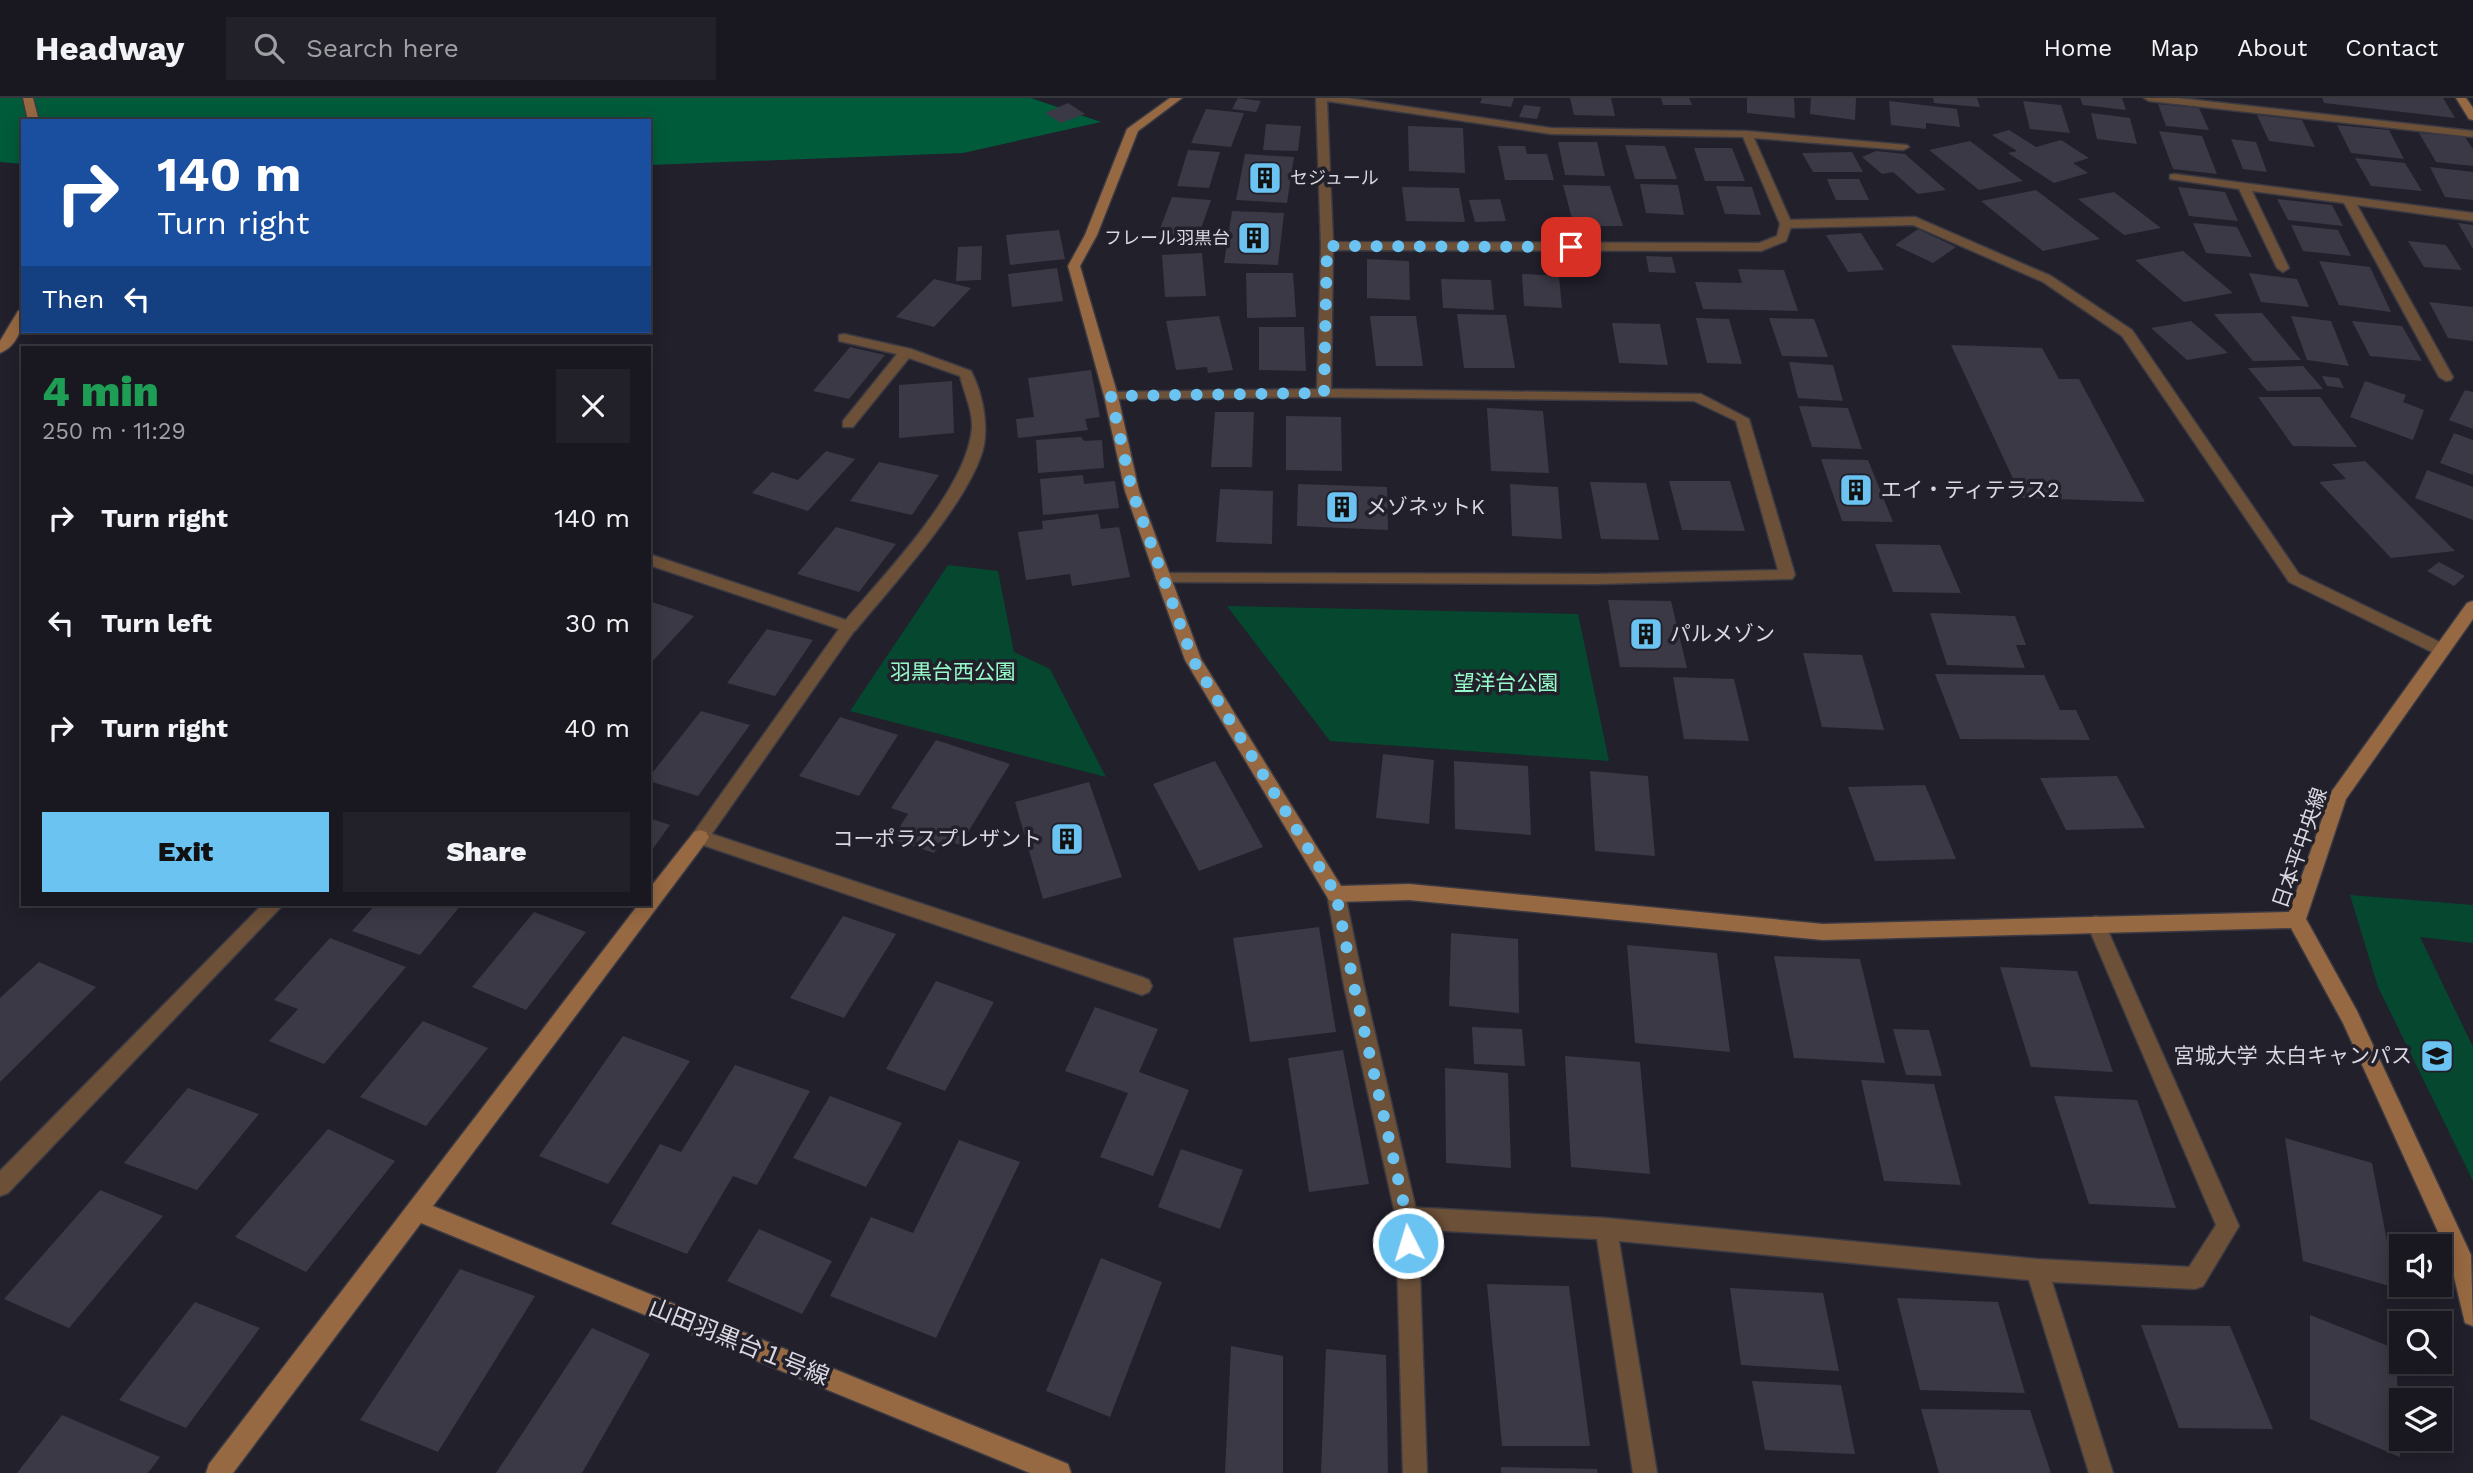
<!DOCTYPE html>
<html lang="en">
<head>
<meta charset="utf-8">
<style>
	:root { --surface:#191820; --page:#222129; --text:#f1f3f6; --muted:#9fa0a5; --line:#37373e; --accent:#6bc3f2 }
	body { margin:0; font-family:"Work Sans","Noto Sans JP",sans-serif; background:var(--page); color:var(--text); height:100vh; display:flex; flex-direction:column; font-size:26px; white-space:nowrap }
	* { box-sizing:border-box; margin:0 }
	p { font-size:23px; color:var(--muted) }
	.icon { flex:none; width:38px; height:38px; fill:none; stroke:currentColor; stroke-width:2; stroke-linecap:round; stroke-linejoin:round }
	.map { position:relative; flex:1; overflow:hidden }
	.sheet { position:absolute; left:21px; top:248px; width:630px; height:560px; display:flex; flex-direction:column; background:var(--surface); border-radius:0px; box-shadow:0 4px 18px #0003,0 0 0 2px var(--line) }
	.sheet>* { flex:none }
	.hud { position:absolute; left:21px; top:21px; width:630px; height:214px; border-radius:0px; box-shadow:0 4px 18px #0003,0 0 0 2px var(--line); background:#1a4fa0; color:#fff; overflow:hidden }
	.controls { position:absolute; left:2389px; top:1136px; display:grid; gap:14px }
	.controls a { display:grid; place-items:center; width:63px; height:63px; border-radius:0px; background:var(--surface); box-shadow:0 4px 18px #0003,0 0 0 2px var(--line); font-size:35px }
	.pin { position:absolute; display:grid; place-items:center; width:60px; height:60px; color:#fff; margin:-30px; border-radius:14px; box-shadow:0 4px 10px #0006 }
	.me { position:absolute; width:77px; margin:-38px; rotate:355deg; stroke-linejoin:round; filter:drop-shadow(0 0 5px #0008) }
	.turn { display:flex; align-items:center; gap:24px; height:147px; padding:0 21px; font-size:32px }
	.turn .icon { width:91px; height:91px; stroke-width:2.5 }
	.turn b { display:block; font-size:49px; line-height:60px }
	.then { display:flex; align-items:center; height:66px; padding:0 21px; background:#0003; gap:14px; font-size:26px }
	.round { display:grid; place-items:center; flex:none; width:74px; height:74px; border-radius:0px; background:var(--page) }
	.head { display:flex; align-items:center; justify-content:space-between; height:119px; padding:0 21px }
	h1 { font-size:42px; font-weight:800; line-height:52px; color:#1e9e55 }
	.action { display:flex; gap:14px; margin-top:auto; padding:14px 21px }
	.action a { flex:1; height:80px; border-radius:0px; background:var(--accent); color:#111; font-size:28px; font-weight:800; line-height:80px; text-align:center }
	.action a+a { background:var(--page); color:var(--text) }
	ul { padding:0; list-style:none }
	li { display:flex; align-items:center; gap:21px; height:105px; padding:0 21px }
	li div { flex:1 }
	li b { display:block; font-size:26px }
	li em { font-style:normal }
	header { display:flex; align-items:center; gap:42px; box-sizing:border-box; height:98px; padding:0 35px; background:var(--surface); border-bottom:2px solid var(--line) }
	header strong { font-size:33px }
	nav { display:flex; gap:38px; margin-inline-start:auto; font-size:24px }
	.search { width:490px; height:63px; background:var(--page); display:flex; align-items:center; gap:18px; box-sizing:border-box; padding:0 24px; border-radius:0px; color:var(--muted); font-size:26px }
	.map>svg:first-child { display:block }
</style>
</head>
<body>
<header>
<strong>Headway</strong>
<div class="search"><svg class="icon" aria-label="search" viewBox="0 0 24 24"><circle cx="10" cy="10" r="6"/><path d="M15 15l6 6"/></svg>Search here</div>
<nav><a>Home</a><a>Map</a><a>About</a><a>Contact</a></nav>
</header>
<div class="map">
<svg width="2473" height="1375" viewBox="0 0 2473 1375">
	<rect width="100%" height="100%" fill="#21202b"/>
	<path fill="#05482f" d="M948,467l50,6 16,81 36,17 56,108 -256,-66z
		M1227,508l351,8 31,147 -279,-20z
		M2350,797l123,10v38l-53,-6 53,110v134l-95,-194z"/>
	<path fill="#005b3b" d="M0,0h1031l70,24 -138,31 -314,12v-44h-626v43l-23,-2z"/>
	<path fill="#3b3945" d="M1238,0l23,3 -5,11 -24,-3z
		M1482,0h32l-3,9 -31,-4z
		M1570,0h41l4,18 -41,-1z
		M1661,0h28l3,7h-29z
		M1747,0h47l1,20 -48,-5z
		M1811,0h45l-1,22 -45,-6z
		M1933,0h44l3,9 -46,-4z
		M2080,0h42l4,12 -43,-5z
		M2322,0h121l12,20 -131,-15z
		M1889,3l68,8 3,18 -34,-4v6l-35,-4z
		M2023,3l38,4 9,28 -40,-4z
		M1068,5l17,11 -24,9 -16,-10z
		M2158,6l41,4 10,22 -43,-4z
		M1524,7l17,2 -4,12 -18,-2z
		M1206,11l38,4 -13,34 -40,-4z
		M2091,15l39,5 7,26 -40,-5z
		M2257,17l45,5 13,27 -46,-6z
		M1266,26l35,2 -3,25 -35,-1z
		M2337,27l52,5 15,29 -53,-6z
		M1408,28l55,2 2,45 -56,-2z
		M2009,32l27,17 25,-7 28,18 -16,5 15,10 -34,10 -46,-30 9,-2 -25,-16z
		M2159,33l43,5 15,38 -44,-5z
		M2419,35l46,4 8,12v17l-37,-4z
		M2231,41l25,3 11,30 -24,-3z
		M1970,43l53,40 -44,9 -50,-40z
		M1558,44h39l8,34 -40,-1z
		M1625,47l40,1 12,33h-42z
		M1498,48h27l2,8h20l7,26h-49z
		M1694,50h38l13,33h-40z
		M1188,52l32,2 -11,36 -32,-2z
		M1876,53l29,3 41,36 -28,4 -25,-22 -11,2 -20,-17z
		M1852,54l11,20h-50l-11,-19z
		M1245,56l49,3 -7,46 -51,-3z
		M2355,60l50,5 17,28 -51,-5z
		M2430,69l43,5v28l-28,-3z
		M1827,81h32l10,21h-33z
		M1640,86l38,1 6,30 -38,-2z
		M1563,87l47,1 13,40h-49z
		M1716,88l36,1 9,28 -36,-1z
		M1402,89l57,1 6,34 -59,-1z
		M2178,89l47,5 13,29 -49,-5z
		M2036,92l64,49 -57,12 -62,-50z
		M2114,94l47,36 -37,7 -46,-36z
		M1172,99l39,3 -13,37 -40,-3z
		M1500,101l6,22 -31,1 -6,-22z
		M2277,101l55,6 11,21 -55,-6z
		M1232,113l52,2 -6,52 -54,-2z
		M2193,125l44,4 15,30 -46,-4z
		M2458,125l15,2v24z
		M2291,127l47,5 13,26 -48,-5z
		M1918,131l38,18 -23,16 -38,-18z
		M1059,132l6,29 -55,6 -4,-30z
		M1861,135l23,37 -36,2 -22,-37z
		M2408,143l38,4 16,25 -38,-3z
		M982,148l-1,34 -25,1 2,-34z
		M2183,153l50,42 -49,9 -49,-42z
		M1202,155l4,43 -41,1 -3,-42z
		M1646,158l26,1 4,16 -27,-1z
		M1367,161l42,2 1,39 -43,-2z
		M2319,163l51,6 21,45 -52,-7z
		M1057,170l6,33 -51,6 -4,-33z
		M1738,171l46,1 14,41 -95,-2 -8,-27 47,1z
		M1246,175h47l3,44 -49,1z
		M2249,175l48,6 12,28 -48,-5z
		M1522,176l37,2 3,32 -38,-2z
		M934,181l37,9 -37,39 -38,-10z
		M1441,181l50,1 3,30 -51,-2z
		M2429,204l44,5v34l-25,-3z
		M2262,215l39,47 -48,1 -39,-47z
		M1457,216l49,1 9,53h-51z
		M1219,218l14,54 -25,3 -1,-6 -31,3 -10,-49z
		M1370,218h46l7,50h-47z
		M2291,218l40,5 18,45 -42,-6z
		M1696,220l33,1 13,45 -35,-1z
		M1769,220l45,1 14,38 -46,-1z
		M2191,223l37,32 -41,7 -36,-32z
		M2352,223l50,5 20,35 -52,-5z
		M1612,225l48,1 8,41 -49,-2z
		M1259,229h45l2,44 -47,-1z
		M1951,247l91,3 17,31h20l66,123 -123,-4z
		M850,249l35,8 -36,44 -36,-8z
		M1789,264l44,3 10,36 -45,-3z
		M2303,268l20,23 -56,2 -19,-23z
		M1091,272l9,47 -15,2 3,11 -70,8 -2,-19 18,-2 -6,-39z
		M2322,278l17,2 5,10 -17,-2z
		M952,283l2,52 -55,5v-53z
		M2365,283l41,14 -3,7 21,8 -11,30 -63,-23z
		M2465,292l8,2v37l-24,-9z
		M2258,299h62l37,50 -64,-1z
		M1799,308l49,2 14,41 -50,-2z
		M1487,310l56,3 6,62 -58,-2z
		M1215,314h39l-2,55h-41z
		M1286,318l55,1 1,54 -56,-1z
		M2454,335l19,7v35l-33,-12z
		M1081,339l3,4 18,-1 2,28 -66,5 -2,-33z
		M826,353l29,8 -47,52 -56,-18 20,-21 26,8z
		M1821,361l47,1 25,62 -51,-1z
		M2365,363l90,90 -64,7 -72,-76 27,-3 -14,-15z
		M879,364l60,13 -27,40 -62,-14z
		M2427,372l46,17v33l-58,-22z
		M1083,377l1,9 31,-3 4,27 -76,7 -3,-36z
		M1669,383h61l15,50 -63,-1z
		M1590,384l56,1 13,57 -58,-1z
		M1298,386l89,3 1,43 -91,-4z
		M1510,386l48,3 4,52 -50,-3z
		M1220,391l53,2 -1,53 -56,-2z
		M1098,416l3,15 18,-2 11,50 -58,9 -2,-12 -44,6 -8,-48 25,-3 -1,-8z
		M836,429l60,17 -37,48 -62,-18z
		M1875,446l65,1 21,48 -68,-1z
		M2439,464l26,14 -11,10 -27,-15z
		M1608,502l63,1 16,67 -67,-1z
		M649,503l45,15 -45,49z
		M1930,515l85,3 11,29h-10l9,23 -78,-3z
		M767,531l46,11 -38,56 -48,-13z
		M1803,555l59,2 22,75 -62,-3z
		M1935,576l109,1 16,35h16l14,30 -130,-1z
		M1673,579l61,2 15,62 -65,-2z
		M701,613l49,14 -52,71 -49,-15v-4z
		M840,619l58,18 -39,61 -60,-20z
		M936,642l74,24 -50,81 -17,-6 -9,14 -42,-14 16,-25 -17,-6z
		M1383,656l51,6 -5,64 -53,-6z
		M1215,663l48,86 -64,24 -46,-87z
		M1454,663l74,5 3,69 -76,-6z
		M1590,673l58,5 7,80 -60,-5z
		M2117,678l28,52 -79,2 -26,-52z
		M1089,684l33,95 -79,22 -28,-97z
		M1925,687l31,74 -81,2 -27,-74z
		M649,720l21,7 -21,29z
		M375,807h86l-41,50 -68,-24z
		M534,814l52,20 -60,78 -54,-23z
		M843,818l53,18 -52,84 -54,-20z
		M1319,829l17,105 -86,10 -17,-104z
		M1451,835l67,6 1,74 -70,-7z
		M330,840l76,29 -82,97 -55,-23 29,-32 -24,-9z
		M1627,847l90,8 13,99 -95,-9z
		M1774,858l86,3 25,104 -91,-5z
		M39,864l57,25 -96,95v-84z
		M2000,869l77,4 36,101 -82,-5z
		M936,883l58,21 -49,89 -59,-22z
		M1095,909l63,22 -19,43 50,18 -36,86 -53,-19 28,-64 -63,-22z
		M423,923l65,27 -62,78 -66,-29z
		M1472,929l50,2 3,37 -51,-2z
		M1893,931l36,1 13,46 -36,-1z
		M623,938l67,25 -82,123 -69,-28z
		M1343,952l26,134 -60,8 -21,-134z
		M1565,958l75,6 10,112 -79,-7z
		M735,967l75,26 -53,94 -24,-9 -46,78 -76,-30 49,-80 21,8z
		M1445,970l63,5 3,95 -65,-5z
		M1861,982l73,4 27,101 -77,-4z
		M188,990l71,26 -62,76 -73,-27z
		M830,998l72,27 -36,64 -73,-29z
		M2054,998l83,4 39,108 -87,-4z
		M328,1031l67,32 -89,111 -71,-35z
		M2285,1040l87,25 24,125 -93,-27z
		M959,1042l61,22 -84,176 -106,-42 41,-79 42,16z
		M1181,1051l62,21 -23,59 -62,-22z
		M100,1092l63,26 -94,112 -65,-29z
		M759,1131l73,32 -30,53 -75,-33z
		M1101,1160l61,24 -52,135 -64,-26z
		M460,1171l75,27 -97,156 -78,-32z
		M1487,1186l82,2 21,160h-88z
		M1730,1190l93,5 16,78 -98,-6z
		M1897,1200l101,4 27,91 -105,-3z
		M195,1204l65,26 -74,100 -67,-28z
		M2310,1217l86,34 4,108 -90,-38z
		M2141,1227l89,1 43,103 -94,-1z
		M592,1230l58,26 -68,119h-86z
		M1231,1248l52,10v117h-58z
		M1326,1251l60,6 2,118h-67z
		M1752,1283l89,4 14,69 -90,-4z
		M1921,1311l109,1 21,63h-112z
		M62,1317l98,42 -12,16h-131z
		M1501,1369l96,2 1,4h-97z"/>
	<g fill="none" stroke-linecap="round" stroke-linejoin="round">
		<defs>
			<path id="lane" d="M2174,76l299,39v8l-116,-16 96,172 -2,3 -5,1 -7,-4 -95,-174 -92,-12 37,77 -6,4 -6,-4 -38,-79 -69,-10v-4z
				M1915,119l136,59 81,54 167,244 149,72 2,4 -2,4h-12l-147,-72 -167,-246 -79,-54 -130,-57 -127,3 -6,-4 6,-4z
				M844,236l67,15 60,22c11,21 17,50 13,74 -11,53 -93,142 -129,186h-12l-2,-4 2,-4c40,-47 124,-133 129,-195 1,-17 -8,-35 -12,-52l-51,-18 -56,69h-10v-6l54,-67 -58,-13v-6z
				M700,732l442,147 7,3 3,6 -3,6 -7,3 -448,-153 -3,-5 3,-5z
				M1336,788l7,2 2,6 19,92 54,232 9,255h-24l-7,-255 -52,-232 -17,-92 2,-6z"/>
			<path id="street" d="M1316,0h32l203,30 196,3 160,14 2,2 -6,3 -149,-12 38,86 -6,17 -25,10 -428,-1 -2,139 370,5 48,25 46,156 -3,4 -194,5 -440,-2 -3,-4 3,-4 5,-1 435,1 180,-4 -42,-149 -42,-20 -370,-4 -218,2 -2,-3 7,-4 206,-3 4,-143zM1327,3l224,33 192,3 37,87 -3,12 -18,7 -426,-1z
				M2144,0h34l295,33v6l-324,-36z
				M649,456l206,69 2,4 -151,215 -6,2 -6,-2 -3,-5 3,-5 145,-203 -190,-64z
				M262,807h21l-275,288 -8,3v-25z
				M2096,818l7,2 2,6 134,302 -36,60 -8,3 -143,-7 61,191h-24l-60,-193 -410,-39 38,232h-24l-36,-234 -190,-10 -8,-3 -3,-8 3,-8 8,-3 199,11 431,41 152,8 27,-42 -129,-301 2,-6z"/>
			<path id="secondary" d="M23,0h10l6,23h-11z
				M1170,0h12l-44,33 -41,104 -17,31 38,130 21,95 62,168 140,227 68,-2 414,40 466,-12 43,-121 135,-188 6,-2v18l-127,180 -40,120 51,92 114,244 2,71 -8,-3 -16,-67 -106,-233 -52,-95 -468,12 -414,-40 -73,2 -7,-2 -144,-240 -60,-169 -21,-95 -36,-130 17,-31 42,-106z
				M2456,0h10l7,10v12l-4,-1z
				M23,212c0,17 -5,36 -23,43v-12l18,-30z
				M700,732l6,2 3,5 -3,5 -273,364 635,258 3,9h-41l-609,-250 -188,250h-27l3,-9 429,-559h11v-16l45,-57z"/>
		</defs>
		<use href="#lane" stroke="#3b3a44" stroke-width="3"/>
		<use href="#street" stroke="#3b3a44" stroke-width="3"/>
		<use href="#secondary" stroke="#3b3a44" stroke-width="3"/>
		<use href="#lane" fill="#6c5038" fill-rule="evenodd"/>
		<use href="#street" fill="#6c5038" fill-rule="evenodd"/>
		<use href="#secondary" fill="#976942" fill-rule="evenodd"/>
	</g>
	<g fill="none" stroke-linecap="round" stroke-linejoin="round">
		<path stroke="#6bc3f2" stroke-width="12" stroke-dasharray="0 21.6" d="M1408,1145l-1,-25 -53,-232 -18,-92 -143,-234 -61,-169 -21,-95 213,-3 3,-147 244,1"/>
	</g>
	<defs>
		<symbol id="building-square" viewBox="-11 -11 22 22"><rect x="-9" y="-9" width="18" height="18" rx="4" fill="#6bc3f2" stroke="#21202b"/><path d="M-4-6H4V6H1V3H-1V6H-4ZM-2.5-4.3h1.7v1.8h-1.7ZM.8-4.3h1.7v1.8H.8ZM-2.5-1h1.7V.8h-1.7ZM.8-1h1.7V.8H.8Z" fill="#111"/></symbol>
		<symbol id="university-square" viewBox="-11 -11 22 22"><rect x="-9" y="-9" width="18" height="18" rx="4" fill="#6bc3f2" stroke="#21202b"/><path d="M0-5L7-2L0 1L-7-2ZM-4 1L0 2.5L4 1V4Q0 6-4 4Z" fill="#111"/></symbol>
	</defs>
	<g fill-rule="evenodd">
		<use href="#building-square" x="1246" y="61" width="38" height="38"/>
		<use href="#building-square" x="1235" y="121" width="38" height="38"/>
		<use href="#building-square" x="1837" y="373" width="38" height="38"/>
		<use href="#building-square" x="1323" y="390" width="38" height="38"/>
		<use href="#building-square" x="1627" y="517" width="38" height="38"/>
		<use href="#building-square" x="1048" y="722" width="38" height="38"/>
		<use href="#university-square" x="2418" y="939" width="38" height="38"/>
	</g>
	<g text-anchor="middle" stroke-width="7" stroke-linejoin="round" paint-order="stroke">
		<g font-size="18" fill="#d9d8e0" stroke="#21202b" text-anchor="start">
			<text x="1290" y="86">セジュール</text>
			<text x="1230" y="146" text-anchor="end">フレール羽黒台</text>
		</g>
		<g font-size="21" fill="#d9d8e0" stroke="#21202b" text-anchor="start">
			<text x="1881" y="399">エイ・ティテラス2</text>
			<text x="1366" y="416">メゾネットK</text>
			<text x="1670" y="543">パルメゾン</text>
			<text x="1042" y="748" text-anchor="end">コーポラスプレザント</text>
			<text x="2412" y="965" text-anchor="end">宮城大学 太白キャンパス</text>
		</g>
		<g font-size="21" fill="#97fbc9" stroke="#21202b">
			<text x="953" y="581">羽黒台西公園</text>
			<text x="1506" y="592">望洋台公園</text>
		</g>
		<g font-size="21" fill="#d9d8e0" stroke="#21202b">
			<text transform="translate(2300 750) rotate(-71)" y="7">日本平中央線</text>
		</g>
		<g font-size="24" fill="#d9d8e0" stroke="#21202b">
			<text transform="translate(739 1244) rotate(22)" y="8">山田羽黒台１号線</text>
		</g>
	</g>
</svg>
<div class="controls">
<a><svg class="icon" aria-label="sound" viewBox="0 0 24 24"><path d="M4 9h4l5-4v14l-5-4H4zM17 9q2 3 0 6"/></svg></a>
<a><svg class="icon" aria-label="search" viewBox="0 0 24 24"><circle cx="10" cy="10" r="6"/><path d="M15 15l6 6"/></svg></a>
<a><svg class="icon" aria-label="layers" viewBox="0 0 24 24"><path d="M12 4l9 5-9 5-9-5zM3 14l9 5 9-5"/></svg></a>
</div>
<div class="pin" style="left:1571px;top:149px;background:#d93025"><svg class="icon" aria-label="arrive" viewBox="0 0 24 24"><path d="M6 21V4h12l-3 4 3 4H6"/></svg></div>
<svg class="me" style="left:1408px;top:1145px" viewBox="-20 -20 40 40"><circle r="17" fill="#6bc3f2" stroke="#fff" stroke-width="3"/><path d="M0-11L8 9 0 5-8 9z" fill="#fff"/></svg>
<div class="hud">
<div class="turn"><svg class="icon" aria-label="right" viewBox="0 0 24 24"><path d="M7 20v-9h11M14 6l5 5-5 5"/></svg><div><b>140 m</b>Turn right</div></div>
<div class="then">Then<svg class="icon" aria-label="left" viewBox="0 0 24 24"><path d="M17 20v-9H6M10 6l-5 5 5 5"/></svg></div>
</div>
<section class="sheet">
<div class="head"><div><h1>4 min</h1><p>250 m · 11:29</p></div><a class="round"><svg class="icon" aria-label="close" viewBox="0 0 24 24"><path d="M6 6l12 12M18 6L6 18"/></svg></a></div>
<ul>
<li><svg class="icon" aria-label="right" viewBox="0 0 24 24"><path d="M7 20v-9h11M14 6l5 5-5 5"/></svg><div><b>Turn right</b></div><em>140 m</em></li>
<li><svg class="icon" aria-label="left" viewBox="0 0 24 24"><path d="M17 20v-9H6M10 6l-5 5 5 5"/></svg><div><b>Turn left</b></div><em>30 m</em></li>
<li><svg class="icon" aria-label="right" viewBox="0 0 24 24"><path d="M7 20v-9h11M14 6l5 5-5 5"/></svg><div><b>Turn right</b></div><em>40 m</em></li>
</ul>
<div class="action"><a>Exit</a><a>Share</a></div>
</section>
</div>
</body>
</html>
